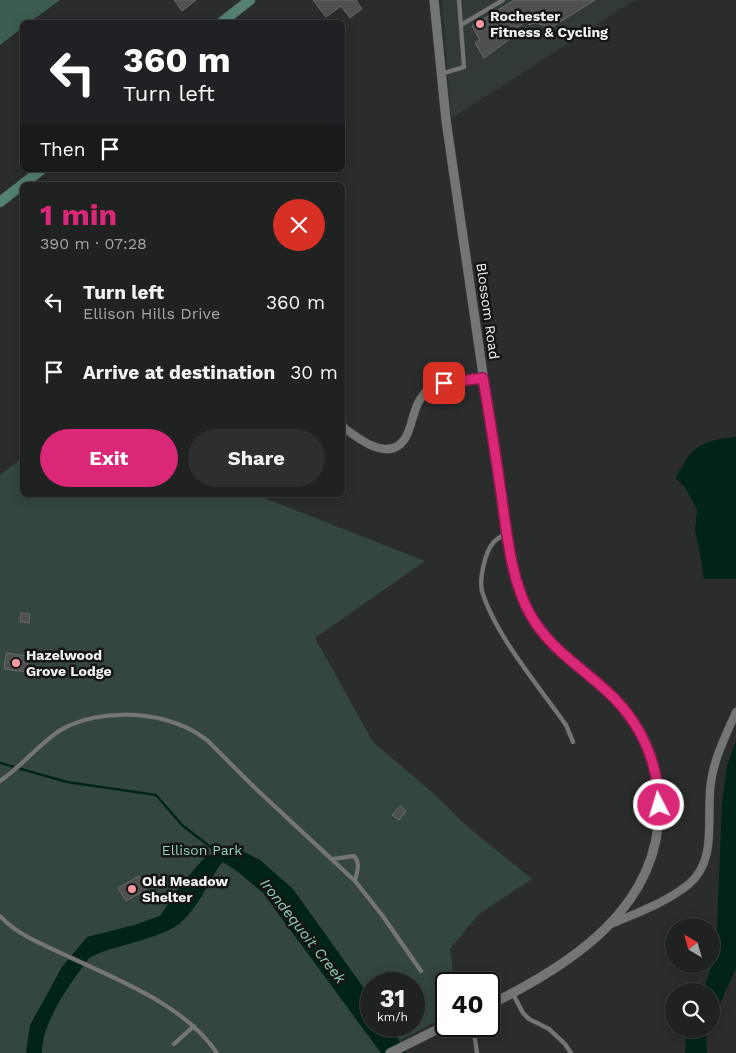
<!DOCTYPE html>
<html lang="en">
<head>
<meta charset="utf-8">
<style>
	:root { --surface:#202221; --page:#2d2f2e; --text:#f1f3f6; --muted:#a2a4a5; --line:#3d3f3f; --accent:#db2777 }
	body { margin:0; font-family:"Work Sans",sans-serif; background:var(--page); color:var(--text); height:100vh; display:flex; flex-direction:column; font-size:19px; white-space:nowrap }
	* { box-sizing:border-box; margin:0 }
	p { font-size:16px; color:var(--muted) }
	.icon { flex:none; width:28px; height:28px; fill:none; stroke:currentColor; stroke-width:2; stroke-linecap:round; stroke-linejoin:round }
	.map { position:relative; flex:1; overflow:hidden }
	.sheet { position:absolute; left:20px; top:182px; width:325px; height:315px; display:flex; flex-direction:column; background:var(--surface); border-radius:8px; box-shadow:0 2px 12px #0003,0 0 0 1px var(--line) }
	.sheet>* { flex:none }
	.guide { position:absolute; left:20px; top:20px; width:325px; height:152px; border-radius:8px; box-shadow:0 2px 12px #0003,0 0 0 1px var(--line); background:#202124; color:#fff; overflow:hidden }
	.needle { width:32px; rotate:323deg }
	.tools { position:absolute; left:665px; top:918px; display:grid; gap:10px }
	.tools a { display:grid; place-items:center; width:55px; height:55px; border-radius:50%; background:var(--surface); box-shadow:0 2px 12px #0003,0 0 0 1px var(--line); font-size:25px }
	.speed { position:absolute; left:360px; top:972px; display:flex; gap:10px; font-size:25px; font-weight:700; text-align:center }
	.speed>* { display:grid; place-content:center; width:65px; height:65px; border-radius:50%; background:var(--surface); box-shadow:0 2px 12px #0003,0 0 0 1px var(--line); line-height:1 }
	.speed small { font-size:12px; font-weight:400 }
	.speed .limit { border:2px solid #111; border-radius:8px; background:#fff; color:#111 }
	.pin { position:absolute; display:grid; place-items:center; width:42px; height:42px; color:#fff; margin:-21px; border-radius:10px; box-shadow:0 2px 8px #0006 }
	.me { position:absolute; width:55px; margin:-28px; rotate:355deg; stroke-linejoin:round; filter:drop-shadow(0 0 4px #0008) }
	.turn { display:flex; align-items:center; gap:18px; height:105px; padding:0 20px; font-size:22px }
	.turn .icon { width:65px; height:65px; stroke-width:2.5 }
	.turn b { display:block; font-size:35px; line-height:42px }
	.then { display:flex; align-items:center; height:48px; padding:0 20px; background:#0003; gap:10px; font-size:19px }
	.round { display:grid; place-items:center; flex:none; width:52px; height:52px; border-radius:26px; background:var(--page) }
	.summary { display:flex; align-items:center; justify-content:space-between; height:85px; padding:0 20px }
	h1 { font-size:30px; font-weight:700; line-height:38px; color:var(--accent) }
	.action { display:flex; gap:10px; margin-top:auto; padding:10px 20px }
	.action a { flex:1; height:58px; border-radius:30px; background:var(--accent); color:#fff; font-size:20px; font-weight:700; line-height:58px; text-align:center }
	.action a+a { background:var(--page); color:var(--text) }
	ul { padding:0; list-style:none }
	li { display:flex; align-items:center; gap:15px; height:70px; padding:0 20px }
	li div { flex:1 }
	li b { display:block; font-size:19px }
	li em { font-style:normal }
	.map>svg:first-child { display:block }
</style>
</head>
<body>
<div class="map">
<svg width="736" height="1053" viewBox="0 0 736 1053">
	<rect width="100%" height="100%" fill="#2a2d2c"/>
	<path fill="#313a36" d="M442,0h193l-184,119z"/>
	<path fill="#33473e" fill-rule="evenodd" d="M22,458v37h235l168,66 -110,77 58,104 60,51 35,34 64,52 -53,35 -29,35 4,32 5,3h-13v32l-45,24 5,13h-406v-578zM371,984h43v42h-43z"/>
	<path fill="#3c5d4f" d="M0,0h60l-30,22h-8v6l-22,17z"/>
	<path fill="#022418" d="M736,437v142h-32l-4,-26 -5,-23 2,-20 -12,-23 -10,-9c5,-7 9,-15 13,-21 11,-15 31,-19 48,-20z
		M736,741v227l-25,56v-33h-9l5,-10 9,-31 6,-147 5,-38z
		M233,846l27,14 33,29 78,109v28h20l15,27h-25l-118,-160 -25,-21 -15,-10 -4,4c-11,19 -27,52 -46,62 -26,14 -59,17 -84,30 -19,26 -47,63 -47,95h-16l4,-28 32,-58 25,-30 47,-12 26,-9 20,-30 25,-29z
		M686,1029h23l-3,7 1,17h-22z"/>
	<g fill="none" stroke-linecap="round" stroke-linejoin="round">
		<path stroke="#022418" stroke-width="2.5" d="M0,763l67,19 89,13 26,30 35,27"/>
	</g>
	<path fill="#4e5150" stroke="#666968" d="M174,0h22l-14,11z
		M313,0h43l6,9 -12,9 -9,-12 -15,11z
		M514,0h81l-48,30 -3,-5 -10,-2 -5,2 -2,-4 -20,13 3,5 -26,19 -9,-15 5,-3 -8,-14z
		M21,613l9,1 -1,9 -9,-1z
		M6,653l23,3 -3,16 -22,-3z
		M400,806l6,5 -7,9 -7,-5z
		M139,876l8,13 -21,12 -8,-13z"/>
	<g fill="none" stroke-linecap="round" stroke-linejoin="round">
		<defs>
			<path id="service" d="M461,25l42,-25
				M441,74l23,-7 -5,-67
				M505,534c-4,3 -9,5 -12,9 -8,9 -14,37 -11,48 13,44 58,97 84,134l7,17
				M0,781c21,-14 38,-36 59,-50 41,-25 112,-21 149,10l46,46 101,94 27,34 39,56
				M333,859l21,-3c7,8 3,15 1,25
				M0,916c17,18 39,27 61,37 54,26 122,50 156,100
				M513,994l10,19 6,6 20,10 16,15 6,9
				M473,1026l4,27
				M174,1044l20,-18"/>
			<path id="minor" d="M342,426c17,14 50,39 65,9 7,-16 7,-33 21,-45 14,-11 38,-10 55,-13
				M611,924c26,-11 56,-22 78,-40 31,-26 15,-73 23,-108 4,-22 15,-43 24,-64"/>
			<path id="tertiary" d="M434,0l12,120 59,406c7,29 10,60 24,87 20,37 56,57 85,85 10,9 19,22 26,33 13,22 18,48 19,72 3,104 -88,162 -170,202
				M390,1053l56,-28"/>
			<path id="secondary" d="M222,22l28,-22
				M0,202l41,-32"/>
		</defs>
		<use href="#service" stroke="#484a49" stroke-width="5"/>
		<use href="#minor" stroke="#484a49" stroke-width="9"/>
		<use href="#tertiary" stroke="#484a49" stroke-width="10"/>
		<use href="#secondary" stroke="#484a49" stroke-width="11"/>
		<use href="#service" stroke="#737674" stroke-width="4"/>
		<use href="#minor" stroke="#737674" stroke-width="8"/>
		<use href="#tertiary" stroke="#737674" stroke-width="9"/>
		<use href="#secondary" stroke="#548174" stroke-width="10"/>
	</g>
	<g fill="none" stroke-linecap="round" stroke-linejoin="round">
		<defs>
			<path id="route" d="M444,383l39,-5c6,36 12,72 17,108 6,39 10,93 30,128 22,39 56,55 85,85 28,29 43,66 44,106"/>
		</defs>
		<use href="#route" stroke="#8e194d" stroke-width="12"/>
		<use href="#route" stroke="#db2777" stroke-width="9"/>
	</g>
	<g fill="#f49aa0" stroke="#141514" stroke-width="2">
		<circle cx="480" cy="24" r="5"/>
		<circle cx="16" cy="663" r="5"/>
		<circle cx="132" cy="889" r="5"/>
	</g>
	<g text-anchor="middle" stroke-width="5" stroke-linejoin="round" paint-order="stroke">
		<g font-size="14" font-weight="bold" fill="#eff0f0" stroke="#141514" text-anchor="start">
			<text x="490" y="21">Rochester<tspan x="490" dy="16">Fitness &amp; Cycling</tspan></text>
			<text x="26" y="660">Hazelwood<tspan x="26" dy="16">Grove Lodge</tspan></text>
			<text x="142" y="886">Old Meadow<tspan x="142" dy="16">Shelter</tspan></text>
		</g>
		<g font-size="14" fill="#eff0f0" stroke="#141514">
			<text transform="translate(488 311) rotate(82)" y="5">Blossom Road</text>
		</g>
		<g font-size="14" fill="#93d3b7" stroke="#141514">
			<text x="202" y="855">Ellison Park</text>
		</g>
		<g font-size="15" font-style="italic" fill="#90cfb4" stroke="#141514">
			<text transform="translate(303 931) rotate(52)" y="5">Irondequoit Creek</text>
		</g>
	</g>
</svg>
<div class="tools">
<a><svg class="needle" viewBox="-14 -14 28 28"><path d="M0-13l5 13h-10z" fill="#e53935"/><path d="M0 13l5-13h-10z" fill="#a2a4a5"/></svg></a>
<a><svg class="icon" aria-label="search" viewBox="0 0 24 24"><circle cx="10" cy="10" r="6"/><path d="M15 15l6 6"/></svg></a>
</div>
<div class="speed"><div>31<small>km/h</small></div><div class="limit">40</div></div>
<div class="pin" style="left:444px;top:383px;background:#d93025"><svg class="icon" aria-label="arrive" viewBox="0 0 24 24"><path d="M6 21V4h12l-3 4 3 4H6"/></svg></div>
<svg class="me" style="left:659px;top:805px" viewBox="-20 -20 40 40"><circle r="17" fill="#db2777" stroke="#fff" stroke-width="3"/><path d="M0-11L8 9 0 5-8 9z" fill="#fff"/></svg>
<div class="guide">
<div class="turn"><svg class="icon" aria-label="left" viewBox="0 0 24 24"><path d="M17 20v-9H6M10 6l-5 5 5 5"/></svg><div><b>360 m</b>Turn left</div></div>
<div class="then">Then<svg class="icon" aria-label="arrive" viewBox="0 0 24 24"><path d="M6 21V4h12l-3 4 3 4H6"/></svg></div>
</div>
<section class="sheet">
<div class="summary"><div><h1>1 min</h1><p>390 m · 07:28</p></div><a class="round" style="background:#d93025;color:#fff"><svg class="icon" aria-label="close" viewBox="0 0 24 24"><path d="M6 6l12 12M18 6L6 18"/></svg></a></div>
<ul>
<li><svg class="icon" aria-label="left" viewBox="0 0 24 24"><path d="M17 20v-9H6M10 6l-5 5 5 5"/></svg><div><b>Turn left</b><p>Ellison Hills Drive</p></div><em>360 m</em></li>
<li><svg class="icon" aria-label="arrive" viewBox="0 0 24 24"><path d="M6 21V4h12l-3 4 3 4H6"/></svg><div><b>Arrive at destination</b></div><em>30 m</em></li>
</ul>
<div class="action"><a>Exit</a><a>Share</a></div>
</section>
</div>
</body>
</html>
